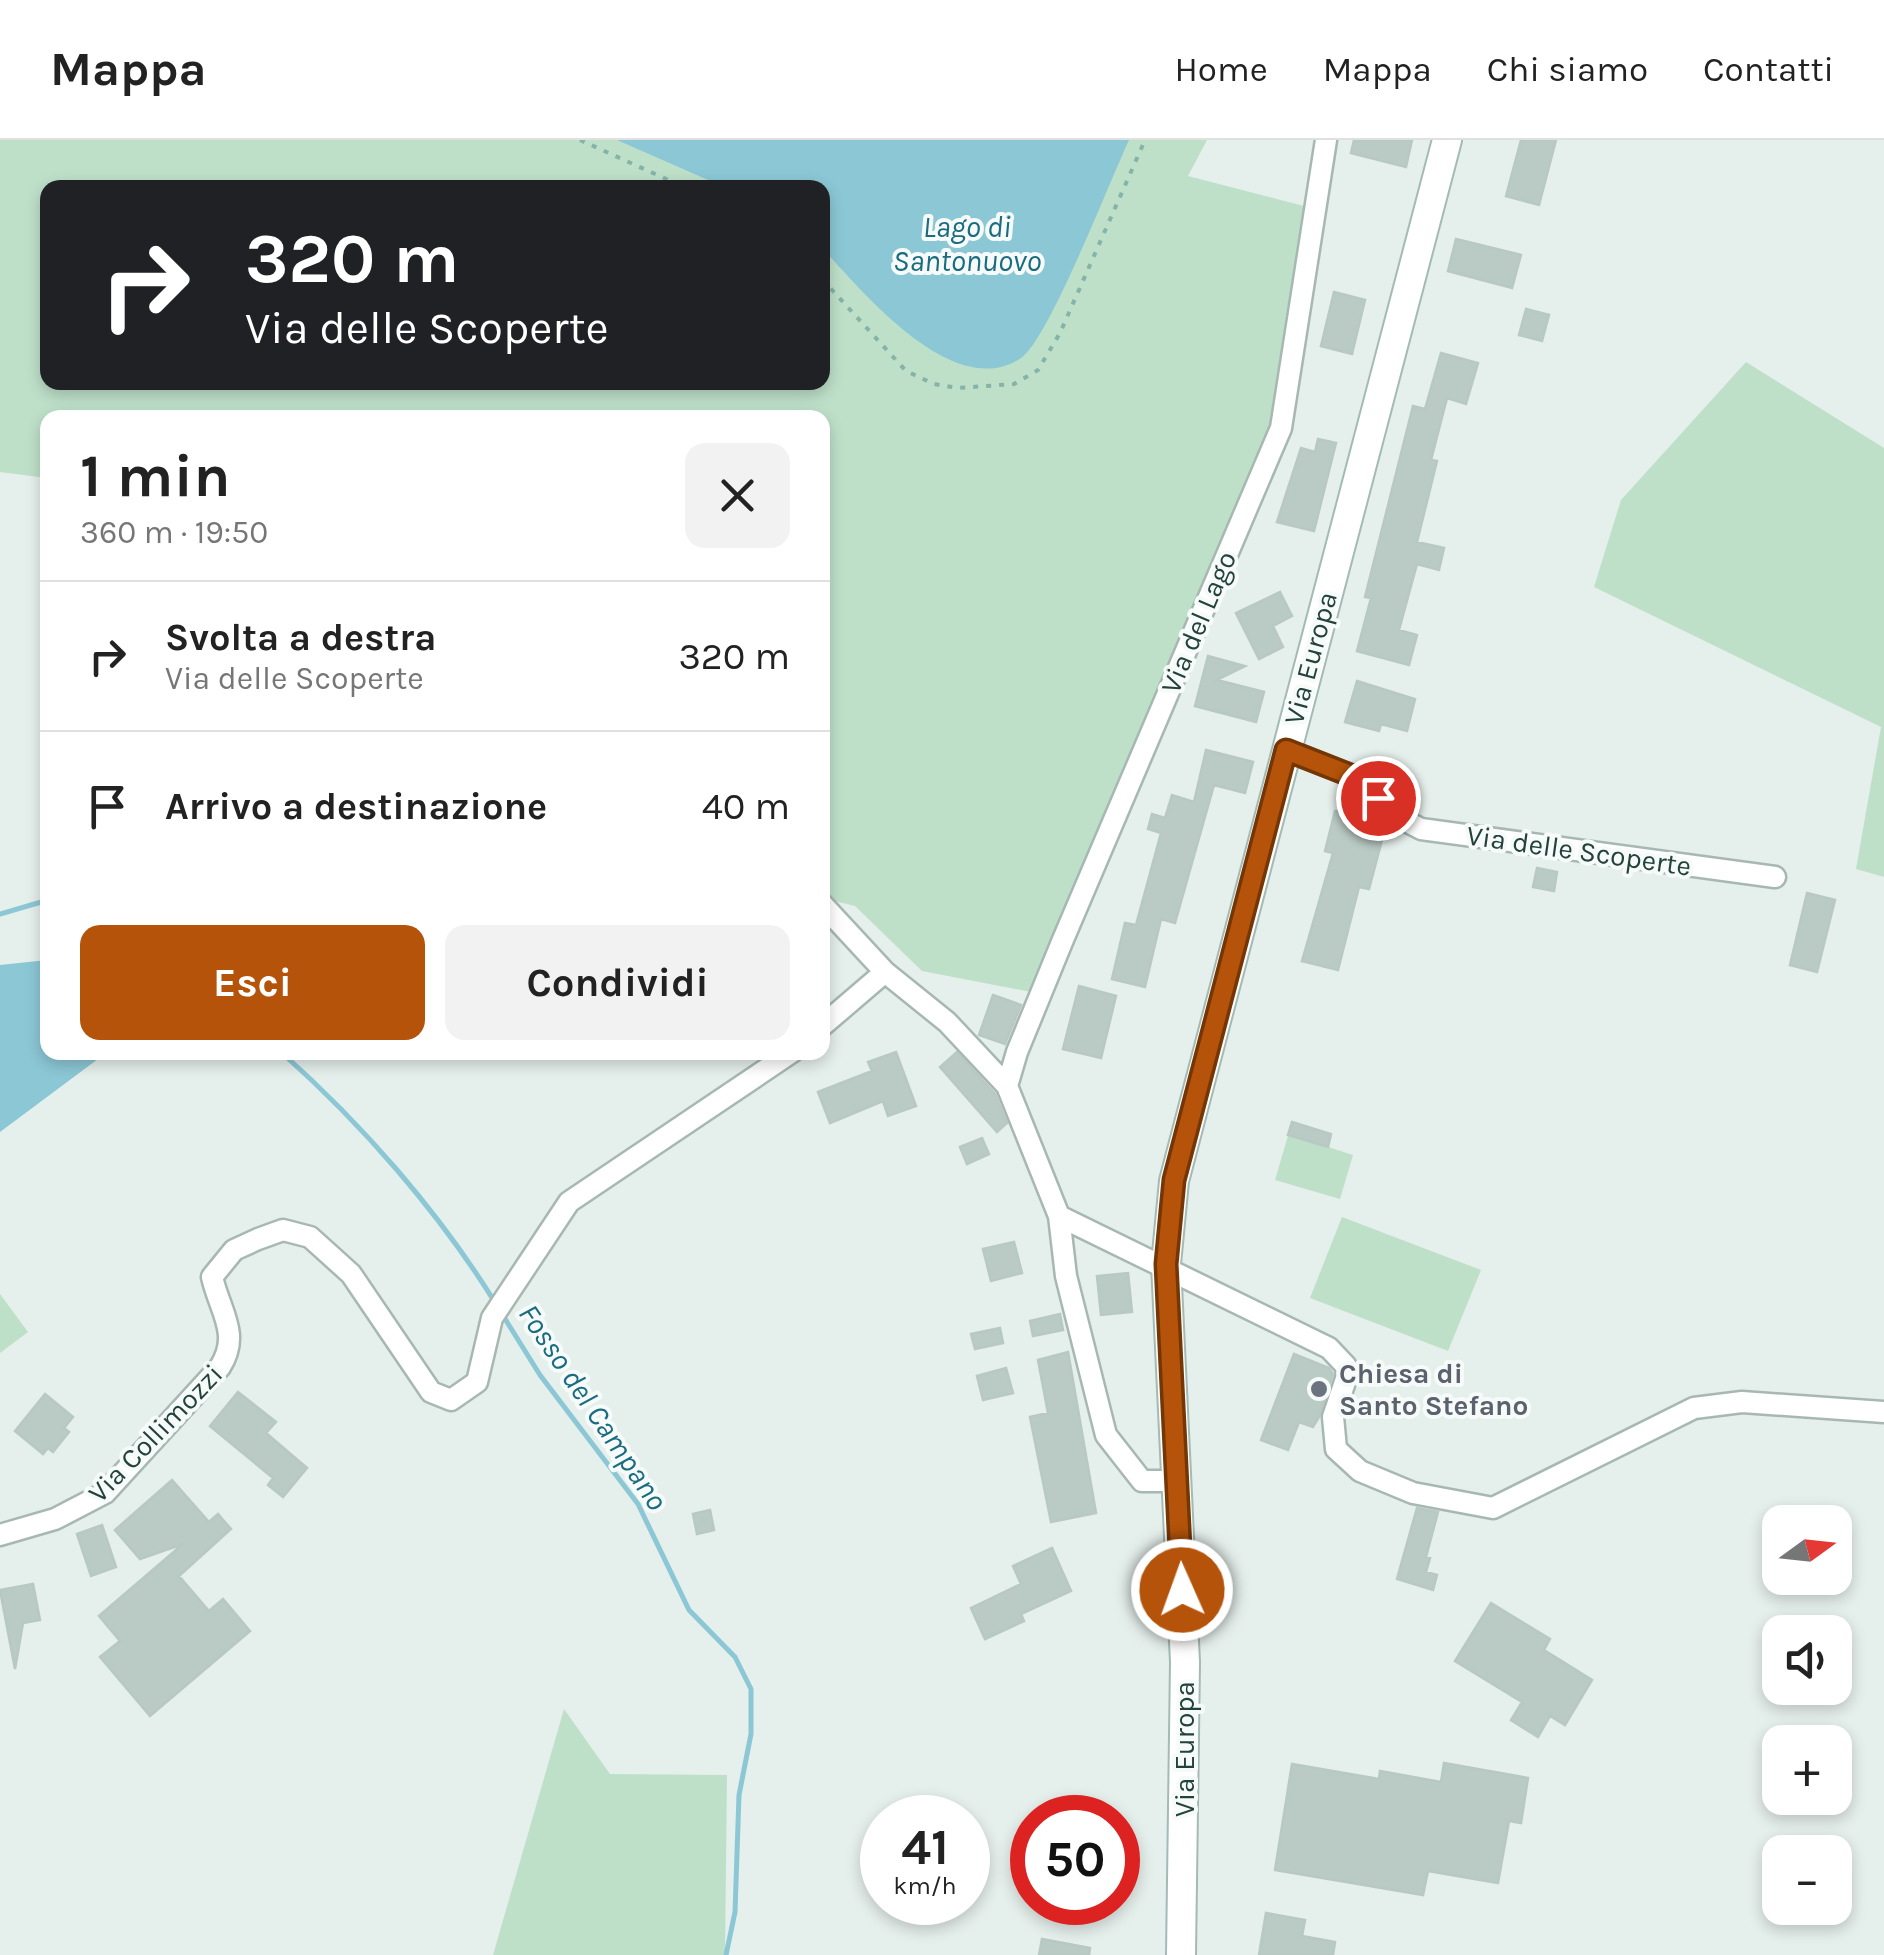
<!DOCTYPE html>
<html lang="it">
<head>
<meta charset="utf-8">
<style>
	:root { --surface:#fff; --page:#f2f2f2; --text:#222; --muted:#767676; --line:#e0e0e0; --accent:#b45309 }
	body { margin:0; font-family:Karla,sans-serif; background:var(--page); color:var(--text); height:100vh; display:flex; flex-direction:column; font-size:38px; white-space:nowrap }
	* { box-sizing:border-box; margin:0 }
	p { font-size:32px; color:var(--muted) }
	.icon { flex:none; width:55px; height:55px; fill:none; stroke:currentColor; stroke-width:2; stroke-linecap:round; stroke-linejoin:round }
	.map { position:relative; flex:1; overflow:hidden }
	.panel { position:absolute; left:40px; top:270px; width:790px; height:650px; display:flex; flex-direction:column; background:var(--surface); border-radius:20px; box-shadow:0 5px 15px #0003 }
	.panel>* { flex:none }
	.hud { position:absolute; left:40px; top:40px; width:790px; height:210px; border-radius:20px; box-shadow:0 5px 15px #0003; background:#202124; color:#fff; overflow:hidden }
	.needle { width:65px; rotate:75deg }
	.controls { position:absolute; left:1762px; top:1365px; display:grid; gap:20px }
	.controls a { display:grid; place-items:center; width:90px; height:90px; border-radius:20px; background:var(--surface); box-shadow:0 5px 15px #0003; font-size:50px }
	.speed { position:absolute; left:860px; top:1655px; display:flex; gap:20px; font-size:50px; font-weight:700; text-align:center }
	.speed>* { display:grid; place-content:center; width:130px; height:130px; border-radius:50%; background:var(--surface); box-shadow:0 5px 15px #0003; line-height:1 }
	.speed small { font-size:25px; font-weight:400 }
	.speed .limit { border:15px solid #d22; background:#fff; color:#111 }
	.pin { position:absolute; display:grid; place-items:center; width:85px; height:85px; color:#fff; margin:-42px; border:5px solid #fff; border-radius:50%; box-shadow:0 2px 10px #0007 }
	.me { position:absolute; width:110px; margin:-55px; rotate:358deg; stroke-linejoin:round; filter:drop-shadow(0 0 8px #0008) }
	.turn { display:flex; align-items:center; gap:35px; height:210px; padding:0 40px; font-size:45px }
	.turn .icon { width:130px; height:130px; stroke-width:2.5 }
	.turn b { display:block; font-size:70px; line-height:85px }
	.round { display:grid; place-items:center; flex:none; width:105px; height:105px; border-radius:20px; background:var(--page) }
	.summary { display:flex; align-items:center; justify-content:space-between; height:170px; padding:0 40px }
	h1 { font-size:60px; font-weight:700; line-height:75px }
	.button { display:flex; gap:20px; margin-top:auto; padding:20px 40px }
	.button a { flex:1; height:115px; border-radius:20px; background:var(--accent); color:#fff; font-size:40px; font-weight:700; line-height:115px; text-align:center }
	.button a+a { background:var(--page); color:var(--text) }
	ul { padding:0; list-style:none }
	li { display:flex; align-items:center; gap:30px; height:150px; padding:0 40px; border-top:2px solid var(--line) }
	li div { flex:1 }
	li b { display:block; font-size:38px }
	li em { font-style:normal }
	header { display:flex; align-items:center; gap:60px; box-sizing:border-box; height:140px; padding:0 50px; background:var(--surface); border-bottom:2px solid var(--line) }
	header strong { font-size:48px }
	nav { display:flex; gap:55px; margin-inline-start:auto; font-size:35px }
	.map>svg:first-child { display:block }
</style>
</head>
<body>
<header>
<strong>Mappa</strong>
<nav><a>Home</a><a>Mappa</a><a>Chi siamo</a><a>Contatti</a></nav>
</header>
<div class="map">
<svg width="1884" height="1815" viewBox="0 0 1884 1815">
	<rect width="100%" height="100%" fill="#e5efeb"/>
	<path fill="#bee0c9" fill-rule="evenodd" d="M0,0h1207l-19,36 116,30 -30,212 -243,574 -109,-21 -67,-65 -32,-8 -1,-480h-774l-1,60 -47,-6zM48,48h774v194h-774z
		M1746,222l138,86v429l-28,-8 25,-142 -287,-140 27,-87z
		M1292,982l39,12 -3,13 25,8 -13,44 -65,-19z
		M1342,1077l139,53 -33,81 -138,-53z
		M0,1154l28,38 -28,21z
		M564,1569l46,65 117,1 -2,180h-232z"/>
	<path fill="#8cc7d5" d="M617,0h512c-18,38 -81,201 -108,218 -67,45 -158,-66 -198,-109l-1,-61 -98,-1z
		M47,820l1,92 58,1 -106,79v-167z"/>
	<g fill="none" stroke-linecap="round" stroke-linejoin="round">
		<path stroke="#8cc7d5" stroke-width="5" d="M0,774l48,-14
			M281,912c81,72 158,160 215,252
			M502,1174l38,61 98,129 51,106 46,47 16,32v45l-12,61 -4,117 -9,43"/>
	</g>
	<path fill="#bacac4" stroke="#b7c9c2" stroke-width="2.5" d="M1354,0h58l-6,27 -55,-14z
		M1521,0h35l-17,65 -33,-9z
		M1456,99l65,16 -9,33 -64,-17z
		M1334,152l31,8 -13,54 -31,-8z
		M1526,169l23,6 -7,26 -23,-6z
		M1441,213l37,10 -12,41 -19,-6 -16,62 6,1 -20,81 27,6 -5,22 -22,-6 -18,66 18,5 -8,30 -52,-14 14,-53 -6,-1 48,-191 12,3z
		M1318,299l18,4 -22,88 -37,-9 24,-74 14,4z
		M1280,452l12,24 -19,10 10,21 -24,12 -23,-46z
		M1208,516l37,10 -28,14 47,12 -8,30 -61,-16z
		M1357,541l58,18 -8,32 -26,-7 -2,7 -34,-9z
		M1206,610l47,12 -8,31 -31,-8 -39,138 -14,-4 -16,68 -33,-8 13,-56 11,2 25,-92 -13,-4 4,-15 13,4 7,-23 22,7z
		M1335,671l51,14 -17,64 -10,-2 -21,83 -36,-9 31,-108 -8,-2z
		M1537,728l20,4 -3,19 -21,-4z
		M1807,753l28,7 -18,72 -27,-7z
		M1079,846l37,10 -15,62 -38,-9z
		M993,855l28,10 -16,39 -26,-9z
		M896,912l20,54 -28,10 -5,-15 -53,22 -12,-31 54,-21 -4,-9z
		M957,912l38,42 12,29 -10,9 -57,-65z
		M1292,982l39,12 -3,13 -40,-12z
		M982,998l7,16 -22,10 -7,-17z
		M1014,1102l8,31 -31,8 -8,-32z
		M1128,1133l4,39 -31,3 -4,-39z
		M1060,1174l3,16 -30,6 -3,-15z
		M1000,1188l3,15 -28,6 -4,-15z
		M1068,1212l28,161 -45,9 -21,-105 18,-4 -10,-53z
		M1294,1214l35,14 4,6 -14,43 -6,10 -14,-5 -11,28 -27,-10z
		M1006,1228l7,25 -30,7 -6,-24z
		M238,1252l38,30 -10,11 41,35 -24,29 -15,-12 5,-7 -63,-52z
		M45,1254l28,23 -9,11 5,4 -16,20 -5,-4 -5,6 -28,-23z
		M172,1340l37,42 9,-8 13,15 -52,47 30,35 14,-12 27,32 -100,85 -50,-59 20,-16 -21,-25 84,-72 -43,15 -25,-29z
		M1417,1368l21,4 -12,45 4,1 -4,14 11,3 -4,15 -36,-11z
		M710,1370l4,20 -17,4 -4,-20z
		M102,1385l14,42 -25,9 -14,-42z
		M1052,1408l19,43 -50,23 3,7 -39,18 -14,-31 50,-24 -8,-18z
		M33,1444l7,36 -17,3 -8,46 -15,-79z
		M1491,1463l59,36 -6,11 48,30 -27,45 -15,-9 -12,21 -27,-17 11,-18 -67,-41z
		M1444,1623l84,15 -7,45 -12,-2 -11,62 -70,-12 -5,24 -148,-25 17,-106 87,15 1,-8 61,11z
		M1266,1773l39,7 -3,16 33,6 -2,13h-74z
		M1042,1799l48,9 -1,7h-50z"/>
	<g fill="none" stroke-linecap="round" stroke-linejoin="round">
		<defs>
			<path id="street" d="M1286,610l69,27 45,41 21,11 354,48
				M822,764l63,68 62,50 60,64 52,130 7,60 40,159 36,46h37
				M822,886l63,-54
				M1007,946l10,-34 45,-110 219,-514 45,-288
				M1059,1076l270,132 17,18 1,10 -14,41 3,32 24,22 53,22 80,15 201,-100 48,-6 142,10
				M0,1395l55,-16 50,-26 115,-126c21,-33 0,-55 -8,-90l22,-27 24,-11 25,-9 27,7 41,37 80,118 20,8 26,-18 15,-64 77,-116 223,-150"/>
			<path id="secondary" d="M1181,1815l4,-293 -19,-398 8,-83 273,-1041"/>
		</defs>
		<use href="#street" stroke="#a7b8b3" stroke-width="25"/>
		<use href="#secondary" stroke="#a3bbb4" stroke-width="32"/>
		<path stroke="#85b3a7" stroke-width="4" stroke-dasharray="5 8" stroke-linecap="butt" d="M580,0l106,48
			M822,139l84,92 28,13 24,4 56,-4 24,-14 22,-37 85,-193"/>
		<use href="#street" stroke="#fff" stroke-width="20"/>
		<use href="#secondary" stroke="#fff" stroke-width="28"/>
	</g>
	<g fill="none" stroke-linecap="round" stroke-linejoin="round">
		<defs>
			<path id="route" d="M1182,1450l-16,-326 8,-84 112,-430 69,27 23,21"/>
		</defs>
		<use href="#route" stroke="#753606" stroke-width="25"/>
		<use href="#route" stroke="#b45309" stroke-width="18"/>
	</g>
	<circle fill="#6b7280" stroke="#f6fbf9" stroke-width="4" cx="1319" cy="1249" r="10"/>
	<g text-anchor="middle" stroke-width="8" stroke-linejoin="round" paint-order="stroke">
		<g font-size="28" fill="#23423b" stroke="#f6fbf9">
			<text transform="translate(1198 482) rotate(-67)" y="10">Via del Lago</text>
			<text transform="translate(1310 518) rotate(-75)" y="10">Via Europa</text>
			<text transform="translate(1579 710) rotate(8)" y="10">Via delle Scoperte</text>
			<text transform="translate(155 1293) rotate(-46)" y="10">Via Collimozzi</text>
			<text transform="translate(1184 1609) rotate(-90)" y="10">Via Europa</text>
		</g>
		<g font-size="28" font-weight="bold" fill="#5b616d" stroke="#f6fbf9" text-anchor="start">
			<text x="1339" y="1243">Chiesa di<tspan x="1339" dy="32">Santo Stefano</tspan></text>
		</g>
		<g font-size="30" font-style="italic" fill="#1a6c81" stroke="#f6fbf9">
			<text x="967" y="97">Lago di<tspan x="967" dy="34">Santonuovo</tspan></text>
			<text transform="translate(593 1267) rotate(56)" y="10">Fosso del Campano</text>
		</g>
	</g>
</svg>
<div class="controls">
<a><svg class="needle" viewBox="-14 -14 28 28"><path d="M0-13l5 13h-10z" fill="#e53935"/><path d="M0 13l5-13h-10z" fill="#767676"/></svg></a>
<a><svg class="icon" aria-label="sound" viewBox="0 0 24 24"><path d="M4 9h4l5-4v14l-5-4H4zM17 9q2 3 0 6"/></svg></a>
<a>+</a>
<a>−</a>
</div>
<div class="speed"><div>41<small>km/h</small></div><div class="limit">50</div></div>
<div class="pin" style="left:1378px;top:658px;background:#d93025"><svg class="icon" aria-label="arrive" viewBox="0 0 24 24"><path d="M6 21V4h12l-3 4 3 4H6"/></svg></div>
<svg class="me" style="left:1182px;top:1450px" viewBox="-20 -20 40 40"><circle r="17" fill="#b45309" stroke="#fff" stroke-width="3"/><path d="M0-11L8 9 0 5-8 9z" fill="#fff"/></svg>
<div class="hud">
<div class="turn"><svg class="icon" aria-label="right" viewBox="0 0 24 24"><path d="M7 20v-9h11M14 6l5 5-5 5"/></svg><div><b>320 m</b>Via delle Scoperte</div></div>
</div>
<section class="panel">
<div class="summary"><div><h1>1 min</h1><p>360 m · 19:50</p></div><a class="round"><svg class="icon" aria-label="close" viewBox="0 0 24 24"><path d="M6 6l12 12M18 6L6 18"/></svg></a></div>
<ul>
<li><svg class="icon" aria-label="right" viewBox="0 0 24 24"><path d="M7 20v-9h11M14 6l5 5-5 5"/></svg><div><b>Svolta a destra</b><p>Via delle Scoperte</p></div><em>320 m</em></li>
<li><svg class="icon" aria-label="arrive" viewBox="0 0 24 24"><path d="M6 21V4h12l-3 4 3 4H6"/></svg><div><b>Arrivo a destinazione</b></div><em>40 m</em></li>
</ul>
<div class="button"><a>Esci</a><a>Condividi</a></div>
</section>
</div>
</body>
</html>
